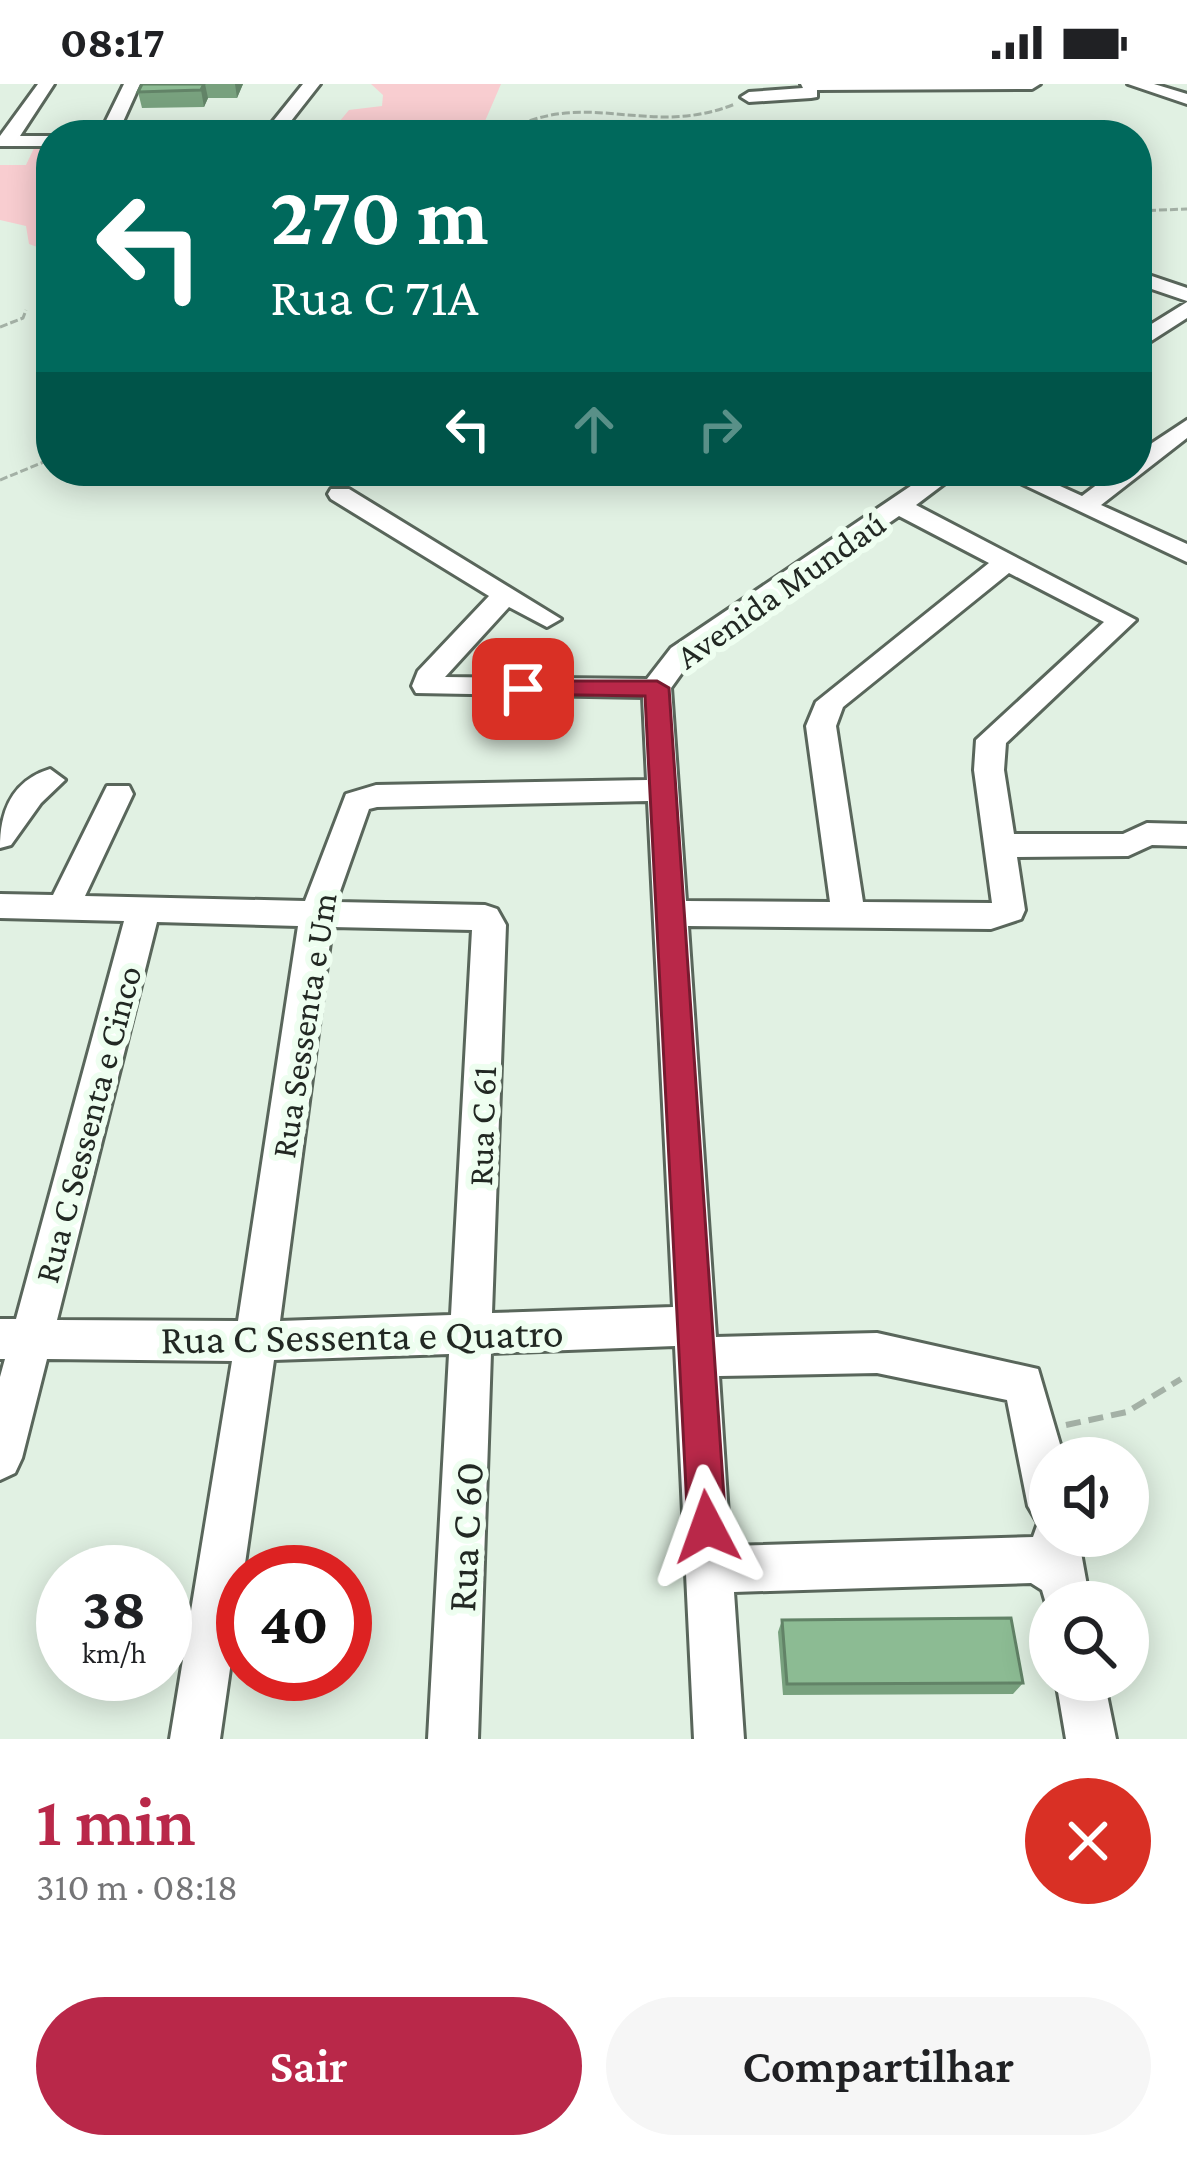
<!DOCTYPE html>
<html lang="pt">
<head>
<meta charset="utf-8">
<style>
	:root { --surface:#fff; --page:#f6f6f6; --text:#202124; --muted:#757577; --accent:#b92849 }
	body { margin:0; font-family:"Crimson Pro",serif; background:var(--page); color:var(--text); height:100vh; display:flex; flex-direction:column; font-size:45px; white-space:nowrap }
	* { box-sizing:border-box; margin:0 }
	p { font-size:39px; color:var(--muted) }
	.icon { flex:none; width:66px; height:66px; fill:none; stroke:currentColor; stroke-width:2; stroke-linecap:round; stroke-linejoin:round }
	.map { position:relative; height:1655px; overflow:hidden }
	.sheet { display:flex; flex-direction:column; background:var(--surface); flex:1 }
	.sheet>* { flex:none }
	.hud { position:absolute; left:36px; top:36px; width:1116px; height:366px; border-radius:48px; box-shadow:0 6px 30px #0003; background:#00695c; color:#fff; overflow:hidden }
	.buttons { position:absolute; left:1029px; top:1353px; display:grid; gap:24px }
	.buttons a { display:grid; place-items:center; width:120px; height:120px; border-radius:50%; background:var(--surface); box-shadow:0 6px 30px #0003; font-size:60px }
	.speed { position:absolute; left:36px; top:1461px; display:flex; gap:24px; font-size:60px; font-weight:700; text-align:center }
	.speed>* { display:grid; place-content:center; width:156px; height:156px; border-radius:50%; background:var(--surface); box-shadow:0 6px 30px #0003; line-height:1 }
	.speed small { font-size:30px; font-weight:400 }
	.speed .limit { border:18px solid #d22; background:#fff; color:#111 }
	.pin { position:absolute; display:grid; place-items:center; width:102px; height:102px; color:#fff; margin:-51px; border-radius:24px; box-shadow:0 6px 18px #0006 }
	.me { position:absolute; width:132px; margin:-66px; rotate:356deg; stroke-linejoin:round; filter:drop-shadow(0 0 9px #0008) }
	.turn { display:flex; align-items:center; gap:42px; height:252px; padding:0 36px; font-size:54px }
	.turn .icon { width:156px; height:156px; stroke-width:2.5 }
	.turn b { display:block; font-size:84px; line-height:102px }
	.lanes { display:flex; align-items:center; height:114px; padding:0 36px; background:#0003; justify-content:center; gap:60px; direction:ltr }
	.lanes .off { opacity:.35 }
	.round { display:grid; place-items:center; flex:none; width:126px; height:126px; border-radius:63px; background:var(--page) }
	.head { display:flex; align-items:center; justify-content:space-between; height:204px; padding:0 36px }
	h1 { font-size:72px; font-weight:600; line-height:90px; color:var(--accent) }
	.cta { display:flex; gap:24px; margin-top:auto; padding:24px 36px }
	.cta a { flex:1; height:138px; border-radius:72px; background:var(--accent); color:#fff; font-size:48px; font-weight:600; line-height:138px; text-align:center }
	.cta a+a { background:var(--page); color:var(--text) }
	.status { display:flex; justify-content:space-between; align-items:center; height:84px; padding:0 60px; background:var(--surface); direction:ltr }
	.status svg { height:33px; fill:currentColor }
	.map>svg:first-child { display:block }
</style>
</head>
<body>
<div class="status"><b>08:17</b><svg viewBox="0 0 49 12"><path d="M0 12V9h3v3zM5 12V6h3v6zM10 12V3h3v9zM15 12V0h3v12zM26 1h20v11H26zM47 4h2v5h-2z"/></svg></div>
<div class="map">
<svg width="1187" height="1655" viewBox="0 0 1187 1655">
	<rect width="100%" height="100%" fill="#e1f1e3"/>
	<path fill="#f8cdd0" d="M371,0h130l-22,51 -150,-1 20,-24 33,-4 1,-11z
		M35,62h16v106l-22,-8 -3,-18 -26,-6v-55h26z"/>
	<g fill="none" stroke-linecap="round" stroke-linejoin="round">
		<defs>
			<path id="minor" d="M38,0h16l-34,52h31v10h-51v-10z
				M124,0h16l-23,51h-18z
				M303,0h17l-40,51h-18z
				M801,0h239l-8,5 -215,1v7l-6,1 -62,4 -8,-5 8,-5 54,-4z
				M1128,0h26l33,10v10z
				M1137,187l50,17v13l-50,-17z
				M1187,218v16l-50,32v-17z
				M1187,336v18l-86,67 86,39v18l-192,-91h32l55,25 33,-25h22v-18z
				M933,387h28l-45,34 220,115 -130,123 -2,27 10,64h109l24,-11 40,1v22l-35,-1 -24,11 -111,1 8,53 -4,9 -30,10 -303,-3 28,411 161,-4 161,36 26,89h-14v78h28l12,66h-40v15l-8,-27 -11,-7 -297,9 10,147h-50l-19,-393 -184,7 -13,386h-50l21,-385 -175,6 -54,379h-50l62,-378 -185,-2 -25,99 -7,15 -15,7v-103l5,-18h-5v-40h16l108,-398 -124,-3v-24l53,1 50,-101 4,-8h22l4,8 -48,102 220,5 41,-107 30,-9 271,-5 -4,-83 -227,-4 -4,-7 6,-15 71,-75 -158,-97 -3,-5 3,-5h18l212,130 -14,8 -38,-20 -64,70 202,2 24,-31zM899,432l90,47 -173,139 -10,24 24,176 -144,-1 -15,-213 20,-28zM1009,489l95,49 -128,118 -2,30 18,133 -129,-1 -27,-176 7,-19zM648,717l25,506 -181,6 14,-388 -9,-16 -12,-4 -148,-3 2,-8 30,-85 8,-2zM157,838l141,4 -60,395 -181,-1zM332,843l140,3 -21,385 -171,6zM877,1289l130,27 21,106 10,17 -5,14 -303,9 -11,-170z
				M50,685l15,11 -24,23 -30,42 -11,3c0,-36 11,-67 50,-79z
				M1056,1596h48l12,59h-50z"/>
		</defs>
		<use href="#minor" stroke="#59665b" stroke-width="6"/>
		<path stroke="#a4b1a6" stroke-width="3" stroke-dasharray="8 3" stroke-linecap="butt" d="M500,51c84,-51 146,5 235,-31
			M1137,127l50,-2
			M0,243l23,-9 3,-8
			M0,396l51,-21"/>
		<path stroke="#a4b1a6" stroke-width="6" stroke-dasharray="15 8" stroke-linecap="butt" d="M1066,1341l61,-13 54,-33"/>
		<use href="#minor" fill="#fff" fill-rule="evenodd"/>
	</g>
	<path fill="#78a17e" d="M142,0h101l-6,14h-29l-4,9 -62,1 -4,-16z
		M782,1536l241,63 -10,11 -230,1 -5,-63z"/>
	<path fill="#628367" d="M204,0h1l3,14 -4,9 -3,-17z
		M235,0h8l-6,14z"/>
	<path fill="#8cbb93" stroke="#628367" stroke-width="3" d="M142,0h62l-3,6 -63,2z
		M1011,1534l12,65 -236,1 -5,-64z"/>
	<path fill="#b92849" stroke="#781a2f" stroke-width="3" d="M523,597h134l12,7 57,839 -6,13 -13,6 -13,-6 -6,-13 -43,-831 -130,-2v-11z"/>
	<g text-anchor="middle" stroke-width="12" stroke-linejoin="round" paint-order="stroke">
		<g font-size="36" fill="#222823" stroke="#eefef0">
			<text transform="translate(780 505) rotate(-35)" y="13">Avenida Mundaú</text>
			<text transform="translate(303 941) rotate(-81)" y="13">Rua Sessenta e Um</text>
			<text transform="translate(87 1040) rotate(-75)" y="13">Rua C Sessenta e Cinco</text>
			<text transform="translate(481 1042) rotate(-88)" y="13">Rua C 61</text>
		</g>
		<g font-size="42" fill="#222823" stroke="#eefef0">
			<text transform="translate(362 1251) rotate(-1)" y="15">Rua C Sessenta e Quatro</text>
			<text transform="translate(464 1453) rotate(-87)" y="15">Rua C 60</text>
		</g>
	</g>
</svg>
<div class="buttons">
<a><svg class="icon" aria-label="sound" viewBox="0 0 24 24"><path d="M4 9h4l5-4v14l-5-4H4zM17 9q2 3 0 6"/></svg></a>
<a><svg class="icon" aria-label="search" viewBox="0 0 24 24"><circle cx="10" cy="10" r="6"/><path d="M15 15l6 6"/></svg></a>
</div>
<div class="speed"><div>38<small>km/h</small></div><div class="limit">40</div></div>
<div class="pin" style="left:523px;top:605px;background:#d93025"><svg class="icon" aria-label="arrive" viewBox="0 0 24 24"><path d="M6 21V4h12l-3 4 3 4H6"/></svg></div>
<svg class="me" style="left:707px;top:1443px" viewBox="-20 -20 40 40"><path d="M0-17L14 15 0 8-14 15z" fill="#b92849" stroke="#fff" stroke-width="4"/></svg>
<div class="hud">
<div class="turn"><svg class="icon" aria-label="left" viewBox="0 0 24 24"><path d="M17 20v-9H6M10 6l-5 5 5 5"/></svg><div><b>270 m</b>Rua C 71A</div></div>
<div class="lanes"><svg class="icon" aria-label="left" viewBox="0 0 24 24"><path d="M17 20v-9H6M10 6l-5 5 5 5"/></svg><svg class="icon off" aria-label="ahead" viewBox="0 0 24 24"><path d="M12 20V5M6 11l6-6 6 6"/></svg><svg class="icon off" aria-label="right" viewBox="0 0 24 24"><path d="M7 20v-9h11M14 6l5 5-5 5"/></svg></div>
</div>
</div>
<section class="sheet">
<div class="head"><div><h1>1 min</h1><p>310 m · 08:18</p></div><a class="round" style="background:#d93025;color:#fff"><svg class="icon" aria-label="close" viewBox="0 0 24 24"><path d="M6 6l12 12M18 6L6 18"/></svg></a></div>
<div class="cta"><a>Sair</a><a>Compartilhar</a></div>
</section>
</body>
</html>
